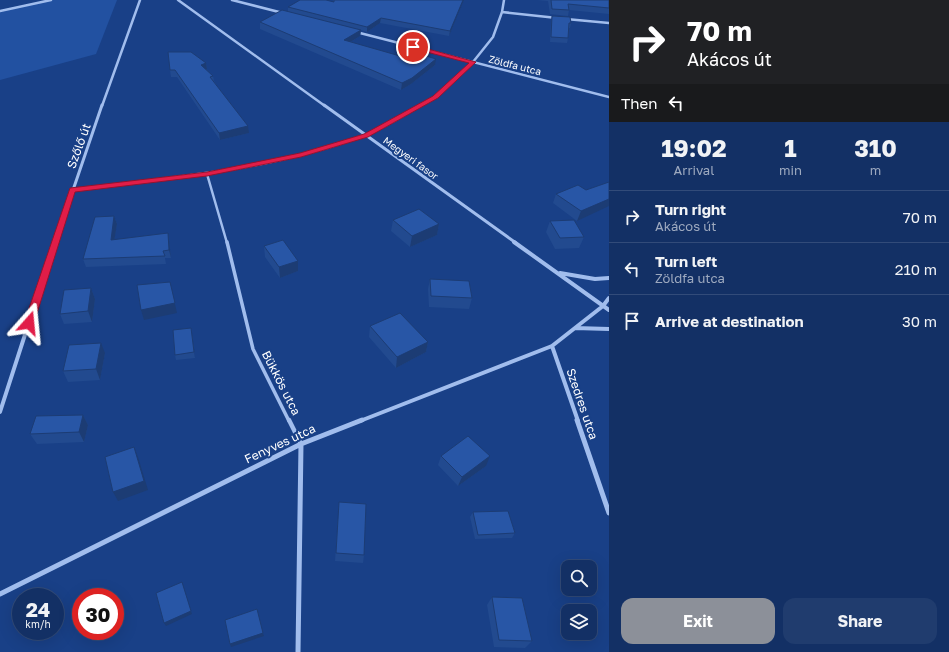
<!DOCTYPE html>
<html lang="en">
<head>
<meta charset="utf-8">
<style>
	:root { --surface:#133065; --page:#203c6e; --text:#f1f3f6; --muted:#9da9bf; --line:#324b79; --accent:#8c9099 }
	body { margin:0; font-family:"Golos Text",sans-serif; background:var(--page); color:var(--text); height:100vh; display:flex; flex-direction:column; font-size:15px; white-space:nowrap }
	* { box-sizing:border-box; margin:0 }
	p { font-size:13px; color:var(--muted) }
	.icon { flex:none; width:22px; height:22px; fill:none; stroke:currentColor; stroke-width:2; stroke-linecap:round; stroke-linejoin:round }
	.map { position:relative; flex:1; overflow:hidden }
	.sheet { display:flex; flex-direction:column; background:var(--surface); width:340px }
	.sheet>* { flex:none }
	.banner { background:#202124; color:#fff; overflow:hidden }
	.tools { position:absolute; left:561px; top:560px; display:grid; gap:8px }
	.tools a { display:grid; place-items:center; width:36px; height:36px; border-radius:8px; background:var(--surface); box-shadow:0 4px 16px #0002,0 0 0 1px var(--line); font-size:20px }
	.speed { position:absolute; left:12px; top:588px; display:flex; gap:8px; font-size:20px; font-weight:700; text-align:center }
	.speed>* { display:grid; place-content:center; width:52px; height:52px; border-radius:50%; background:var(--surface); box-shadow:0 4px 16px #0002,0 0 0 1px var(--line); line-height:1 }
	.speed small { font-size:10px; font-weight:400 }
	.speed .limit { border:6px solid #d22; background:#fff; color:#111 }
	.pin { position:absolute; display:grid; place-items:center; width:34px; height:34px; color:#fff; margin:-17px; border:2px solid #fff; border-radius:50%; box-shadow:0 1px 4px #0007 }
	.me { position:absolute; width:44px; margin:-22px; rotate:18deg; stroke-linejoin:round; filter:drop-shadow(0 0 3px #0008) }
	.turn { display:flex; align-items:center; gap:14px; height:84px; padding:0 12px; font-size:18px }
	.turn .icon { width:52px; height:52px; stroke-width:2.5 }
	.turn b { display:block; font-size:28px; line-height:34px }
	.then { display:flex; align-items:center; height:38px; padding:0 12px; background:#0003; gap:8px; font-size:15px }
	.eta { display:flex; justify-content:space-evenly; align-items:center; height:68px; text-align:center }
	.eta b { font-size:24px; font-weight:700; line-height:28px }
	.action { display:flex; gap:8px; margin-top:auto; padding:8px 12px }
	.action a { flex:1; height:46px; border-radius:12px; background:var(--accent); color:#fff; font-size:16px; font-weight:700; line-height:46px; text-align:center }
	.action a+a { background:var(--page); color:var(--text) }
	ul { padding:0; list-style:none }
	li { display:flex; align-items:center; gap:12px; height:52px; padding:0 12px; border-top:1px solid var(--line) }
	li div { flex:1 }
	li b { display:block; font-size:15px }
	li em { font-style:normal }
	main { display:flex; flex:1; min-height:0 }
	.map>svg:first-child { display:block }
</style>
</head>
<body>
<main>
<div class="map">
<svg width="609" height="652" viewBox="0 0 609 652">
	<rect width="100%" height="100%" fill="#194087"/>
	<path fill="#2251a1" d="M49,0h68l-21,54 -96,26v-69z"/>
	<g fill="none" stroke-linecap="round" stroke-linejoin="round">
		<path stroke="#a1bded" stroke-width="2.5" d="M207,174l20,69"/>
		<path stroke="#a1bded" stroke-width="3.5" d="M227,242l26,107 36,72"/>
		<path stroke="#a1bded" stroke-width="4.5" d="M289,420l12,24"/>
		<path stroke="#a1bded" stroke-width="2.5" d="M178,0l147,106
			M232,0l51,13
			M0,11l51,-11
			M502,12l55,6
			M566,19l43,4
			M356,32l253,65
			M102,106l38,-106
			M419,106l16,-9 38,-35 20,-25 9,-25 2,-12"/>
		<path stroke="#a1bded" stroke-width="3" d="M324,105l192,138
			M72,190c98,-12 199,-20 293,-55 19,-7 38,-20 56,-30
			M55,243l47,-138"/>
		<path stroke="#a1bded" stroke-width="4" d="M514,242l95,68
			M560,273l35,6 14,-1
			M575,328l34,1
			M552,346l26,75
			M0,412l55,-170
			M360,421l192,-75 51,-40 6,-8"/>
		<path stroke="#a1bded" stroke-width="5" d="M577,420l32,93
			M0,594l301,-150 61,-24
			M298,652l3,-208"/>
	</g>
	<path fill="#224a8f" d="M333,0h131l-15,36 -69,-13 -13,9 -6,-2 -1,6 -9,6 56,16 28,7 -24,19 -10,6 -141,-61v-7l28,-11v-4l45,-5z
		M537,0h72v14l-40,-4 -1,6 -18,-2 -2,-13z
		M552,16l19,7 -1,5h-1l-1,10 -1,5 -17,-1 1,-21z
		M206,63l1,6h-1l7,7 1,5 35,52 -29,7 -43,-63h-6l-1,-7z
		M609,182l-32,39 -24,-18 3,-9 30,-4z
		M114,216l3,8 -3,16 54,-7 1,8 2,17h-6l1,6 -80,3 -3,-8z
		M393,220l46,4 -2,11 -27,12 -19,-16z
		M550,221l34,16 -5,11 -24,1 -9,-17z
		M264,246l34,15v10l-18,7 -15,-21z
		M430,279l42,19 -3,11 -40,-2 -1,-18z
		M91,288l4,11 -3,23 -28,2 -4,-10z
		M370,326l58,16 -2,10 -30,16 -27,-31z
		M192,333l3,25 -19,2 -1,-5z
		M105,353l-5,27 -32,2 -5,-11z
		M83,415l5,10 -4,17 -47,2 -7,-10z
		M441,456l45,10 -28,20 -20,-21z
		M339,502l25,53 -1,8 -28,-2z
		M473,512l42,21 -3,5 -37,1 -5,-22z
		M492,597l40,44 -7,7 -31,-1 -7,-42z"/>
	<path fill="#1c3c74" d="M463,0h1l-15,36 1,-5z
		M381,18l-1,5 -13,9v-5z
		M361,30l-1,6 -16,10v-6z
		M436,59l-1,6 -24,19 -10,6 1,-7z
		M206,63l1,6 -5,2 -1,-6z
		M248,126l1,7 -29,7 -1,-7z
		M609,199v7l-32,15 4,-10z
		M114,216l3,8 -4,24 -2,-8z
		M439,224l-2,11 -27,12 2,-11z
		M168,233l1,8 2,17 -2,-8z
		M298,261v10l-18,7 -1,-11z
		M170,282l7,31 -33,7 -3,-10z
		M91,288l4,11 -3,23 -4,-11z
		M191,328l1,5 3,25 -1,-6z
		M428,342l-2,10 -30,16 1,-11z
		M101,343l4,10 -5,27 -4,-11z
		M83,415l5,10 -4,17 -5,-10z
		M134,447l4,10 10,33 -30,11 -5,-9z
		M490,456l-4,10 -28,20 4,-9z
		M182,582l10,32 -26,12 -2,-3z
		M263,633l1,3 -33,11 -1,-3z"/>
	<path fill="#2856a6" stroke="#1c3c74" d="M300,0h26l8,2v-2h129l-13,31 -69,-13 -14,9 -79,-20z
		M551,0h58v8l-41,-4 1,6 -17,-1z
		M282,10l79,20 -17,10 63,18 6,-6 23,7 -24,19 -10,5 -142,-61z
		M552,16l18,1 1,6h-2l-1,15 -17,-1z
		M168,52h23l15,11 -5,2 12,11 -3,1 38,49 -29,7 -44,-63h-5z
		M609,182v17l-28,12 -25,-17 22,-9 8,5z
		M419,209l20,15 -27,12 -19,-16z
		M114,216l-3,24 57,-7 1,17 -6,1 2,5 -82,3 12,-42z
		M574,220l10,17 -24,1 -10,-17z
		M283,240l15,21 -19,6 -15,-21z
		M430,279l39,2 3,17 -41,-2z
		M170,282l5,21 -34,7 -4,-25z
		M91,288l-3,23 -28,3 4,-24z
		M400,313l28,29 -31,15 -27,-31z
		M191,328l3,24 -19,3 -2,-25z
		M101,343l-5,26 -33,2 6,-26z
		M83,415l-4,17 -49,2 6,-18z
		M468,436l22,20 -28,21 -21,-21z
		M134,447l10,34 -31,11 -8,-35z
		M339,502l27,2 -2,51 -28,-2z
		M508,511l7,22 -37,2 -5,-23z
		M182,582l9,29 -27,12 -8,-30z
		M492,597l30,1 10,43 -33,-1z
		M257,609l6,24 -33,11 -5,-24z"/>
	<path fill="#e11d48" stroke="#92132f" d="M413,45l63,17 -38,36 -70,39 -67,20 -94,19 -132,16 -41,131 -2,3h-6l-2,-3 46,-135 137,-16 93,-19 64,-19 69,-38 36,-33 -58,-15v-3z"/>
	<g text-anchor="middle" stroke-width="4" stroke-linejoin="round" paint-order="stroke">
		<g font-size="10" fill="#fff" stroke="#194087">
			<text transform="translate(515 65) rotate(14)" y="4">Zöldfa utca</text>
			<text transform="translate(411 158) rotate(36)" y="4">Megyeri fasor</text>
		</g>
		<g font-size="12" fill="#fff" stroke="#194087">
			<text transform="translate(79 146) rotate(-70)" y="4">Szőlő út</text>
			<text transform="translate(281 383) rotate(63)" y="4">Bükkös utca</text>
			<text transform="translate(582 404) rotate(71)" y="4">Szedres utca</text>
			<text transform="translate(280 444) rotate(-25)" y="4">Fenyves utca</text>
		</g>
	</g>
</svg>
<div class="tools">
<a><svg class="icon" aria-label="search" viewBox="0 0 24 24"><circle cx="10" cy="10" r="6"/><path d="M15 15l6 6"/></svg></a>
<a><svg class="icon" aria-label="layers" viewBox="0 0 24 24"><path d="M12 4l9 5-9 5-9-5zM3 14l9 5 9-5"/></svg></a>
</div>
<div class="speed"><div>24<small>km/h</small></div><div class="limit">30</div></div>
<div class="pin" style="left:413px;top:47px;background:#d93025"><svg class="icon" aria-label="arrive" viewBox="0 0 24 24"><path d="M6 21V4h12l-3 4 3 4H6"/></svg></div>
<svg class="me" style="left:29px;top:323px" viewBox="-20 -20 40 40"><path d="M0-17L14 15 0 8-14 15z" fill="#e11d48" stroke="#fff" stroke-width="4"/></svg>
</div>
<section class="sheet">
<div class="banner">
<div class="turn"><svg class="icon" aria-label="right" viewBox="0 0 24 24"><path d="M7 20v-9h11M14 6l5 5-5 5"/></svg><div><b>70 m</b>Akácos út</div></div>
<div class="then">Then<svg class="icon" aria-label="left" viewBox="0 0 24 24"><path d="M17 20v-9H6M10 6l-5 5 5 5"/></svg></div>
</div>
<div class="eta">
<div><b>19:02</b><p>Arrival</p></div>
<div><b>1</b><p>min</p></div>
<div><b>310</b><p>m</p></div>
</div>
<ul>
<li><svg class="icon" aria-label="right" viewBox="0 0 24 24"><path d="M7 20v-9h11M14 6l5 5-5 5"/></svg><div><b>Turn right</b><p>Akácos út</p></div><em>70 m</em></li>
<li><svg class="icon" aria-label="left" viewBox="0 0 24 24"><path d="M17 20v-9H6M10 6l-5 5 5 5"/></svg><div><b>Turn left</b><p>Zöldfa utca</p></div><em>210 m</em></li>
<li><svg class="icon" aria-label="arrive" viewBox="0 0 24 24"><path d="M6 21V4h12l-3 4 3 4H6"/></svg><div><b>Arrive at destination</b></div><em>30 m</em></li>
</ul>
<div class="action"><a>Exit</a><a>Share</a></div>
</section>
</main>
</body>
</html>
